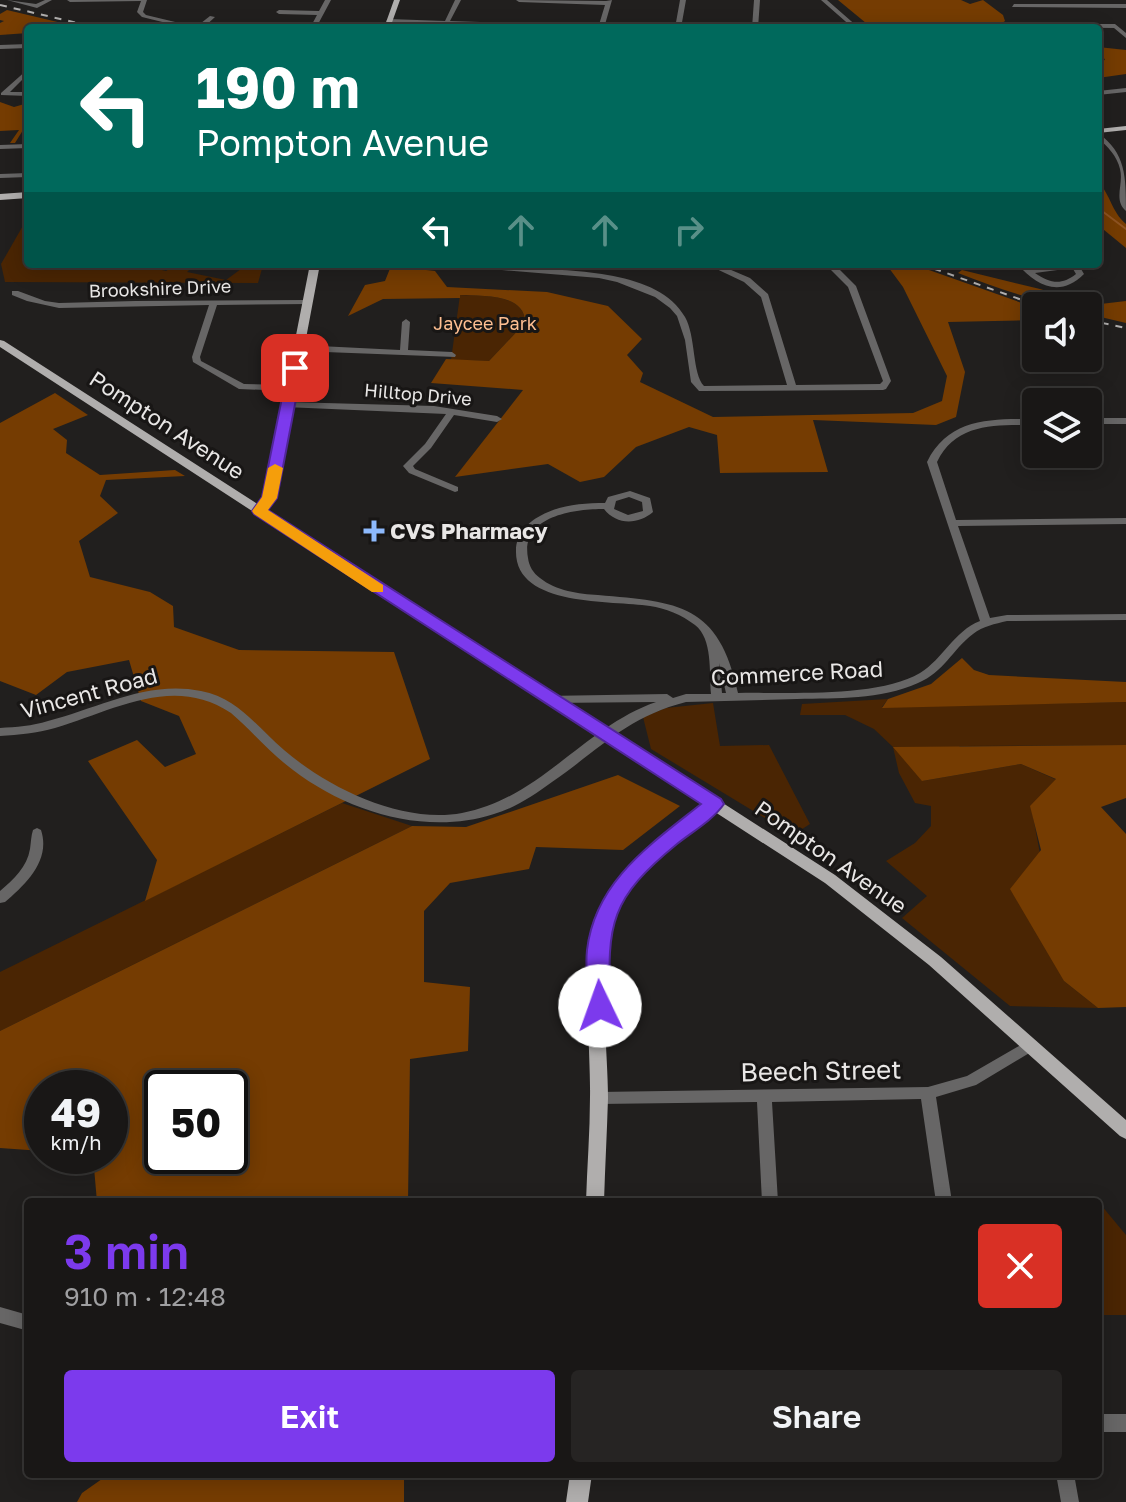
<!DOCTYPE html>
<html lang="en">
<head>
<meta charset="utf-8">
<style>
	:root { --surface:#191716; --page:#262423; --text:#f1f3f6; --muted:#9f9fa1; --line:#373635; --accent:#7c3aed }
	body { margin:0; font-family:"Golos Text",sans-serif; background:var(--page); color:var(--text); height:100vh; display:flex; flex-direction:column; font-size:30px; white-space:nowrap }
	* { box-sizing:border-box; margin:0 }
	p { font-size:26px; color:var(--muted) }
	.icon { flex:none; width:44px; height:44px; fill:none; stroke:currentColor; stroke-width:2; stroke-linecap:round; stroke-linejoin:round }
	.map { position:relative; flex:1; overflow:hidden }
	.sheet { position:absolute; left:24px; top:1198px; width:1078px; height:280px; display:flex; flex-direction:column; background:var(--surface); border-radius:8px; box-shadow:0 4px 20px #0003,0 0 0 2px var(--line) }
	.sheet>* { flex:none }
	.top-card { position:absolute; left:24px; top:24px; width:1078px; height:244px; border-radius:8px; box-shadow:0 4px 20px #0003,0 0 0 2px var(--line); background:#00695c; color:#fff; overflow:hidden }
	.buttons { position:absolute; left:1022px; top:292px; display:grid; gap:16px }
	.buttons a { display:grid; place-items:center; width:80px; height:80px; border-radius:8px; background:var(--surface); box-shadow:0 4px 20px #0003,0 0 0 2px var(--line); font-size:40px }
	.speed { position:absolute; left:24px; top:1070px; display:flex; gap:16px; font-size:40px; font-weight:700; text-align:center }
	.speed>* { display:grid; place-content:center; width:104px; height:104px; border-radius:50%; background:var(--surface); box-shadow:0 4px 20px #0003,0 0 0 2px var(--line); line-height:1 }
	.speed small { font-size:20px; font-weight:400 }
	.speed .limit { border:4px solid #111; border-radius:12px; background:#fff; color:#111 }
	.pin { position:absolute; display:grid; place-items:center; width:68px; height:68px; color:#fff; margin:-34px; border-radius:16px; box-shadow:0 4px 12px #0006 }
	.me { position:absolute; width:88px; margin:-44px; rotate:357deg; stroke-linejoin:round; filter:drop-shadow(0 0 6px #0008) }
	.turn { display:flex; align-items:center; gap:28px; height:168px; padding:0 40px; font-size:36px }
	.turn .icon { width:104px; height:104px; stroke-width:2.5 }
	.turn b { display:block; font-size:56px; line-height:68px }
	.lanes { display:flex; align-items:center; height:76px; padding:0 40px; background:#0003; justify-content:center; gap:40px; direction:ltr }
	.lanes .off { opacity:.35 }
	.round { display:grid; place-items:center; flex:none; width:84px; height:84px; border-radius:8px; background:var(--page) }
	.summary { display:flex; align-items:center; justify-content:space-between; height:136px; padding:0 40px }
	h1 { font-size:48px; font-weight:600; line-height:60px; color:var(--accent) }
	.button { display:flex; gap:16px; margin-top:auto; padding:16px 40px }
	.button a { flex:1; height:92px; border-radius:8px; background:var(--accent); color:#fff; font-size:32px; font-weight:600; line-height:92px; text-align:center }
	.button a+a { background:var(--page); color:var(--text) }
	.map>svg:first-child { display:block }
</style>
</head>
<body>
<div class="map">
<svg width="1126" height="1502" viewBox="0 0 1126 1502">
	<rect width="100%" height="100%" fill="#211f1e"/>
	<path fill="#4a2503" d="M28,217v47h125l-4,3 17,4 12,-7 14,3 -5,5 39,8 19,-14 18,-1 -5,18 -253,-1 -4,-18z
		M460,295c20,1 66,-2 65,28l-36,38 -38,-1z
		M888,699l-6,8 244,-5v43l-166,1 -38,35 99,-17 36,16 -26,26 33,175 34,27 -88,-2 -108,-88 25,-22 -41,-35 29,-18 16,-17v-20l-16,-3 -16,-30 -6,-26 -19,-18 -29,-14h-45l2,-11z
		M713,703l7,43 49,-1 41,79 -17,11 -142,-86 -8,-32 23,-9z
		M342,803l70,23 -412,205v-59z
		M1096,1199l30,36v80h-28v-113l-76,-1z"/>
	<path fill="#753c02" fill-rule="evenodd" d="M838,0h123l9,4 13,-4 20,15 2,6 -9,7h-124z
		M7,10l76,18h-55v5l-28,2v-12l4,-2 -4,-1v-6z
		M1098,47l28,3v24l-28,4v-17l7,-1z
		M0,102l14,5 14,-4v19l-13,21h-5l9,-13 -19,1z
		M1098,182c13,13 13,29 28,42v24l-28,-23z
		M886,264h26l124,44v12l-88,2 17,50 -9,45 -20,8 -123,-5 15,52 -108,1 -3,-38 -28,-8 -53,20 -32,30 -24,5 -32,-18 -93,13 68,-87 -92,-7 15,-24 43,2 36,-38c1,-30 -44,-27 -65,-28v3l-77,1 -35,17 17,-31 20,-4 6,-15 44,5 12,16 100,5 61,14 34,33 -15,16 16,18 -3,9 73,35 200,-4 29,-12 5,-25 -44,-89z
		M962,270l78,19 52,16 34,-4v22l-38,-9v-8c-46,0 -87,-17 -130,-33z
		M55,393l33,22 -35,14 14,11 -1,13 34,22 75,-5 10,6 -79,4 -6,16 18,17 -39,28 11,36 60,15 23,14 1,21 65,23 155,2 36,107 -285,142 12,-41 -69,-99 49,-21 28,27 31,-13 -17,-38 -38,-15 -12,-41 -62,12 -31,23 -36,-14v-258z
		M962,658l12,12 15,5 137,7v20l-244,6 6,-9 43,-15z
		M1126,745v53l-25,9 25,27v173l-28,1 -34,-27 -54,-92 31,-39 -11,-44 26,-27 -35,-15 -99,17 -29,-34z
		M618,775l62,31 -57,44 -87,-3 -7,22 -79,14 -26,28v71l46,5 -2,64 -58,8 -2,143h-311l-4,-46h17v-68h-68v63l-42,-3v-117l412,-205 54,1zM162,1088h68v68h-68z
		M109,1474h295v28h-327l5,-9z"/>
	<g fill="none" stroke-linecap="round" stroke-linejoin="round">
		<path stroke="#8e5322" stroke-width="2" d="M1098,208l28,21"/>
		<path fill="#676666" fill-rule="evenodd" d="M7,0l29,4 9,-4h7l-15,8z
			M67,0h80l-4,12 3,3 50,12 14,-11 5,1 -12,11h-16l-45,-11 -5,-5 4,-11 -71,1z
			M325,0h6l-15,28h-6l7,-13 -38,-1 -3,-2 3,-2 40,1z
			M455,0h6l-11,21 143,5 3,2 -147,-3 -2,3h-6l2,-3 -54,-2 -3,-2 3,-2 56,2z
			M516,0l90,1 6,-1 -8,28h-6l7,-23 -86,-3z
			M680,0h6l-5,28h-6z
			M754,0h6l-2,28h-6z
			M821,0h6l32,28h-6z
			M1014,4h112v4l-114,-1z
			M1031,24h84l11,9v5l-12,-10 -85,-1z
			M28,44v4l-28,1v-4z
			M28,69v5l-18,18h18v4l-27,-1v-2z
			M1126,88v4l-28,3v-4z
			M1098,133c28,20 28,44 28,78 -13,-11 -2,-27 -6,-42 -3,-13 -12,-22 -22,-31z
			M28,144v4l-28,1v-4z
			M28,173v4l-28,1v-4z
			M478,264c17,0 32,3 49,4 46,3 132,2 158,49 11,19 7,57 19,69l83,-1 -26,-88 -17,-15 -38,-18h11l33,14 18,16 28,91 84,-1 3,-3 -35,-94 -23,-23h9l22,22 35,95 -5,8 -3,1 -184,1 -8,-9 -6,-42 -8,-24 -7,-8 -15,-11 -38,-15 -18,-4 -97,-8z
			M1017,264h8l5,4 38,-3 1,2 -4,2 -30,4c15,10 26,13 41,1l-6,-10h8l6,10c-24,24 -47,12 -67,-10z
			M12,291h6l27,10 14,2 76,-2 173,-1 4,2 -4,2 -91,1 -17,52 1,4 43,23 47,1 4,3 -4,3 -52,-2 -46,-27 -1,-5 17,-52 -150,3 -32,-7 -15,-6z
			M406,319l4,3 -2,28 44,2 4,3 -1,2 -156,-6 -4,-3 4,-3 101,5 2,-28z
			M288,402l146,4 63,10 5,3 -5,3 -43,-7 -23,33 -18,18 2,3 43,18v4l-3,1 -46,-19 -6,-7 22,-22 21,-30 -161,-7 -2,-2z
			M1088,418h38v6h-38z
			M1036,419v6c-39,0 -80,-3 -99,37l19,58 170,-2v6l-168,2 32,92 17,-3 119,-1v6l-119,1c-12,3 -24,5 -34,13 -21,16 -29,38 -55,49 -38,17 -81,15 -121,16 -37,1 -74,2 -111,3 -59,15 -86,47 -134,80 -18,13 -37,26 -58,32 -68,22 -146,-2 -201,-44 -23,-17 -41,-39 -62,-57 -58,-39 -118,-2 -176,15 -18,5 -36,7 -55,8v-8c16,-1 32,-2 48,-7 51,-13 99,-41 153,-30 37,7 56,36 83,59 44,38 118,74 178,63 79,-15 122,-86 194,-111l-107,1 -4,-1 -2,-3 2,-3 122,-2 6,4 13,-4h25c-2,-22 2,-55 -16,-69 -13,-10 -30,-17 -45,-19 -38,-6 -136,2 -134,-56 0,-15 12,-28 24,-34 19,-11 43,-13 65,-13l3,-6 22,-6 20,7 3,14c-15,13 -37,13 -49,-3 -30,0 -84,7 -76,49 1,8 5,15 12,20 16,13 39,16 58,17 81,7 121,9 140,98 50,-1 140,5 182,-20 23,-14 34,-42 60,-52l-53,-159c22,-45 65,-43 109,-43zM629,497l13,5 1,9 -15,4 -14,-6 2,-8zM719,663l7,30h-4z
			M37,828l4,2c10,30 -15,54 -36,72l-5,1v-12c14,-12 27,-24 30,-42 1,-7 1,-13 3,-19z
			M1031,1039l5,2 2,4 -2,4 -60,36 -40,12 16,105h-16l-15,-103 -149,3 6,100h-16l-5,-100 -158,2 -5,-2 -2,-4 2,-4 5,-2 329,-5 39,-11z
			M0,1307l28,8v14l-3,1 -25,-7z
			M1098,1414h28v18h-28z
			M1056,1474h18l5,28h-18z"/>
		<path fill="#b0aead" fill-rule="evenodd" d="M394,0h6l-10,28h-6z
			M1126,126v4l-28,3v-4z
			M28,192v6l-28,2v-6z
			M310,264h10l-44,234 -9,12 568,365 106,82 185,163v19l-6,-3 -191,-171 -104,-82 -110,-71c-32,26 -78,56 -97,92 -23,44 -10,142 -10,194 -1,35 -3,69 -4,104h-18c1,-35 4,-70 4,-105 1,-53 -12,-155 16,-200 23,-38 64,-64 98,-92l-704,-458v-7l4,1 255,164 5,-7z
			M570,1474h22l-4,28h-22z"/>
		<path stroke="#b1afae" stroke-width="2" stroke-dasharray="7 7" stroke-linecap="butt" d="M0,5l99,23
			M921,264l118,42
			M1088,320l38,8"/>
	</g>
	<path fill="#7c3aed" stroke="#51269a" stroke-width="2" d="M295,364l7,4 -25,130 -9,12 453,289 3,5c-11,16 -32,28 -47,40 -66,54 -71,79 -66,162l-4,6 -7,2 -8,-2 -3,-6c-1,-18 -4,-38 -2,-56 8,-69 64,-106 114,-146l-447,-290 -2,-3 10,-14 26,-129z"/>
	<path fill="#f59e0b" d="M275,464l8,4 -6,30 -9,12 115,75v7h-11l-118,-78 -2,-3 10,-14 6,-29z"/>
	<path fill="#8db9fc" stroke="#181615" stroke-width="3" d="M370 519h8v8h8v8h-8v8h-8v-8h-8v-8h8z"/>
	<g text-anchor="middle" stroke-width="6" stroke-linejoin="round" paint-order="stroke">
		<g font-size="18" fill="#e9e7e6" stroke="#181615">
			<text transform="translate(160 289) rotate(-2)" y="6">Brookshire Drive</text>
			<text transform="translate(418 395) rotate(5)" y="6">Hilltop Drive</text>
		</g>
		<g font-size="18" fill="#febf92" stroke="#181615">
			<text x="485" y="330">Jaycee Park</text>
		</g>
		<g font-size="22" fill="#e9e7e6" stroke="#181615">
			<text transform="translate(167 425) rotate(33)" y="8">Pompton Avenue</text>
			<text transform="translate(797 673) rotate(-3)" y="8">Commerce Road</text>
			<text transform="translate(89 693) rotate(-15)" y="8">Vincent Road</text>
			<text transform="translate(831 857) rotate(35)" y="8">Pompton Avenue</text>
		</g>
		<g font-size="22" font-weight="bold" fill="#e9e7e6" stroke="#181615" text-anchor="start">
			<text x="390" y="539">CVS Pharmacy</text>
		</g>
		<g font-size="26" fill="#e9e7e6" stroke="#181615">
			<text transform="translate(821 1071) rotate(-1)" y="9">Beech Street</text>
		</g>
	</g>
</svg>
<div class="buttons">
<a><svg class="icon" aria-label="sound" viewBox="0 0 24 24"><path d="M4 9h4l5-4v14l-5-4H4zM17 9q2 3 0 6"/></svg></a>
<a><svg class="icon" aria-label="layers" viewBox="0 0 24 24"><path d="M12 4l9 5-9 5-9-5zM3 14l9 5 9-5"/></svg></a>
</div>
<div class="speed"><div>49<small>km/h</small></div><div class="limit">50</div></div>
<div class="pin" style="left:295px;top:368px;background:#d93025"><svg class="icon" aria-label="arrive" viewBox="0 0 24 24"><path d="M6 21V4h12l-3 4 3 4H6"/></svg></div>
<svg class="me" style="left:600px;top:1006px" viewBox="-20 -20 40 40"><circle r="19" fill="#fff"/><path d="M0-13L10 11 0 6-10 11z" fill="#7c3aed"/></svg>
<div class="top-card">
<div class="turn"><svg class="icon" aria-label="left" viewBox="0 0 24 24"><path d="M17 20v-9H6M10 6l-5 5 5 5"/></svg><div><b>190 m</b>Pompton Avenue</div></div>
<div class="lanes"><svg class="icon" aria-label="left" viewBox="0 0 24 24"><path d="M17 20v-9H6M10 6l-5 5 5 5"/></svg><svg class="icon off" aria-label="ahead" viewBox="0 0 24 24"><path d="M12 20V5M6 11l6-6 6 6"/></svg><svg class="icon off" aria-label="ahead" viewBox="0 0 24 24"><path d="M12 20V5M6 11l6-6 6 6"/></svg><svg class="icon off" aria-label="right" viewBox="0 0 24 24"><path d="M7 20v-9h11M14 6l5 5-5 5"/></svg></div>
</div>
<section class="sheet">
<div class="summary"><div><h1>3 min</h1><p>910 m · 12:48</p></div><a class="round" style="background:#d93025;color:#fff"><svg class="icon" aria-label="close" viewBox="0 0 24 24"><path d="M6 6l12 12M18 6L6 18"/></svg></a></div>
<div class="button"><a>Exit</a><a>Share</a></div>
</section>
</div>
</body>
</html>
